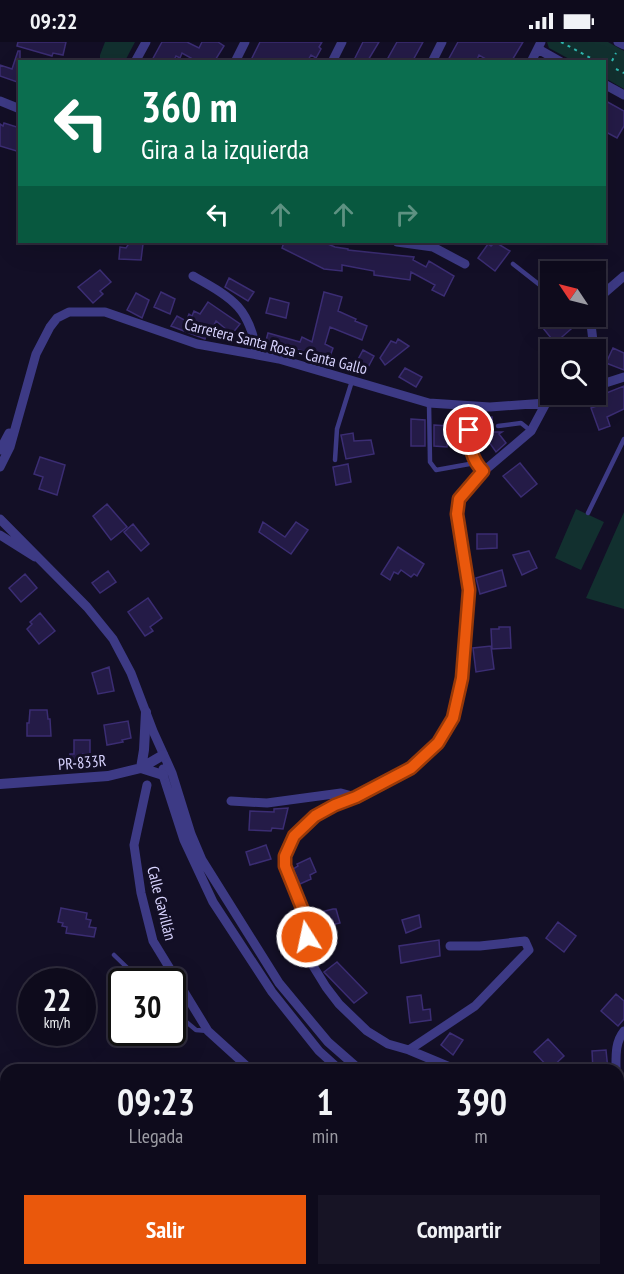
<!DOCTYPE html>
<html lang="es">
<head>
<meta charset="utf-8">
<style>
	:root { --surface:#0e0b1c; --page:#171425; --text:#f1f3f6; --muted:#9b9ba3; --line:#2e2b3b; --accent:#ea580c }
	body { margin:0; font-family:"PT Sans Narrow",sans-serif; background:var(--page); color:var(--text); height:100vh; display:flex; flex-direction:column; font-size:22px; white-space:nowrap }
	* { box-sizing:border-box; margin:0 }
	p { font-size:20px; color:var(--muted) }
	.icon { flex:none; width:33px; height:33px; fill:none; stroke:currentColor; stroke-width:2; stroke-linecap:round; stroke-linejoin:round }
	.map { position:relative; flex:1; overflow:hidden }
	.panel { position:absolute; left:0px; top:1022px; width:624px; height:212px; display:flex; flex-direction:column; background:var(--surface); border-radius:18px 18px 0 0; box-shadow:0 6px 24px #0002,0 0 0 2px var(--line) }
	.panel>* { flex:none }
	.banner { position:absolute; left:18px; top:18px; width:588px; height:183px; border-radius:0px; box-shadow:0 6px 24px #0002,0 0 0 2px var(--line); background:#0b6e4f; color:#fff; overflow:hidden }
	.needle { width:39px; rotate:305deg }
	.buttons { position:absolute; left:540px; top:219px; display:grid; gap:12px }
	.buttons a { display:grid; place-items:center; width:66px; height:66px; border-radius:0px; background:var(--surface); box-shadow:0 6px 24px #0002,0 0 0 2px var(--line); font-size:30px }
	.speed { position:absolute; left:18px; top:926px; display:flex; gap:12px; font-size:30px; font-weight:700; text-align:center }
	.speed>* { display:grid; place-content:center; width:78px; height:78px; border-radius:50%; background:var(--surface); box-shadow:0 6px 24px #0002,0 0 0 2px var(--line); line-height:1 }
	.speed small { font-size:15px; font-weight:400 }
	.speed .limit { border:3px solid #111; border-radius:9px; background:#fff; color:#111 }
	.pin { position:absolute; display:grid; place-items:center; width:51px; height:51px; color:#fff; margin:-26px; border:3px solid #fff; border-radius:50%; box-shadow:0 2px 6px #0007 }
	.me { position:absolute; width:66px; margin:-33px; rotate:350deg; stroke-linejoin:round; filter:drop-shadow(0 0 4px #0008) }
	.turn { display:flex; align-items:center; gap:21px; height:126px; padding:0 24px; font-size:27px }
	.turn .icon { width:78px; height:78px; stroke-width:2.5 }
	.turn b { display:block; font-size:42px; line-height:51px }
	.lanes { display:flex; align-items:center; height:57px; padding:0 24px; background:#0003; justify-content:center; gap:30px; direction:ltr }
	.lanes .off { opacity:.35 }
	.eta { display:flex; justify-content:space-evenly; align-items:center; height:102px; text-align:center }
	.eta b { font-size:36px; font-weight:700; line-height:42px }
	.primary-button { display:flex; gap:12px; margin-top:auto; padding:12px 24px }
	.primary-button a { flex:1; height:69px; border-radius:0px; background:var(--accent); color:#fff; font-size:24px; font-weight:700; line-height:69px; text-align:center }
	.primary-button a+a { background:var(--page); color:var(--text) }
	.status { display:flex; justify-content:space-between; align-items:center; height:42px; padding:0 30px; background:var(--surface); direction:ltr }
	.status svg { height:16px; fill:currentColor }
	.map>svg:first-child { display:block }
</style>
</head>
<body>
<div class="status"><b>09:22</b><svg viewBox="0 0 49 12"><path d="M0 12V9h3v3zM5 12V6h3v6zM10 12V3h3v9zM15 12V0h3v12zM26 1h20v11H26zM47 4h2v5h-2z"/></svg></div>
<div class="map">
<svg width="624" height="1232" viewBox="0 0 624 1232">
	<rect width="100%" height="100%" fill="#130f26"/>
	<path fill="#12302f" d="M105,0h30l-10,19h-25v-6z
		M547,0h61l16,9v38l-19,-11 -1,-16 -31,-1 -24,-13z
		M576,467l28,13 -23,48 -26,-12z
		M624,470v97l-38,-11z"/>
	<path fill="#241b47" stroke="#3b2d73" stroke-width="1.5" d="M18,0h48l-3,13 -10,-2 -1,3 -35,-10z
		M162,0h25l12,6 3,-6h16l6,4 -10,16h-16l-16,-9 -2,5 -4,-2 -3,6h-22z
		M260,0h62l-3,5 2,2 -5,9 -5,-3 -4,7h-57z
		M363,0h16l-12,20h-14z
		M397,0h26l-11,20h-17l-7,-4z
		M458,0h65l-12,20h-20l-12,-7 -3,7h-29z
		M18,9h2v32l-20,-7v-11l12,4z
		M604,58l20,11v15l-7,12 -13,-7z
		M4,81l16,5v24l-20,-6v-22l3,2z
		M130,200h11l2,2 -2,16 -22,-1 1,-12 6,1z
		M284,200h39l12,5 13,2v1l66,7 -1,3 13,7 3,-6 25,15 -10,20 -12,-6 3,-5 -24,-13 -1,8 -36,-5v-4l-32,-6v6l-18,-2 -42,-21z
		M495,200l15,9 -15,20 -17,-13 10,-14 3,2z
		M100,228l11,12 -11,9 3,3 -10,9 -15,-16z
		M229,236l25,14 -6,9 -23,-14z
		M161,250l14,7 -5,15 -16,-7z
		M324,250l18,5 -4,14 18,8 -1,2 12,5 -5,14 -32,-13 -5,17 8,4 -4,11 -33,-10 -2,5 -20,-6v2l-10,-2 4,-15 32,9 2,-5 10,5z
		M136,251l13,7 -7,18 -15,-8z
		M270,256l19,5 -3,15 -20,-5z
		M208,260l32,22 -8,10 -16,-13 -8,16 -2,-1 -1,3 -34,-13 6,-10 9,5 3,-7 3,2 2,-5 6,3z
		M557,274h15l6,7 -23,20 -12,-15z
		M398,297l11,7 -24,19 -5,-7 11,-17 5,2z
		M613,306l11,5v17l-18,-7z
		M363,308l11,6 -8,15 -11,-6z
		M405,326l17,9 -6,10 -17,-10z
		M624,344v23l-17,8 3,9 -11,4 -8,-22 11,-4 -3,-8z
		M492,375l1,15h9l-3,2 7,9 -10,9 -7,-10 -8,6 -2,-30z
		M411,377l14,1v26h-14z
		M434,383l15,1 -2,21 -13,-1z
		M353,391l1,8 17,-1 3,14 -28,5 -5,-24z
		M40,415l25,8 -8,30 -18,-6 4,-12 -9,-3z
		M520,421l17,21 -16,13 -18,-21z
		M348,422l3,18 -15,3 -3,-18z
		M107,462l20,23 -16,13 -18,-24z
		M263,480l22,15 11,-15 12,8 -17,24 -32,-22z
		M133,482l16,20 -8,7 -17,-19z
		M477,492h20v14l-20,1z
		M398,505l26,17 -7,12 -3,-2 -3,3 -10,-7 -3,4 -4,-2 -4,8 -9,-6z
		M529,509l8,17 -15,7 -9,-20z
		M502,528l4,16 -26,8 -4,-16z
		M108,529l8,11 -16,11 -8,-10z
		M25,532l12,14 -16,14 -12,-14z
		M148,556l14,20 -12,9 3,4 -8,5 -17,-24z
		M40,571l15,18 -16,13 -12,-15 5,-5 -2,-2z
		M499,585h11l1,21 -19,1 -1,-20h8z
		M491,604l3,23 -18,3 -3,-24z
		M109,625l5,24 -16,3 -6,-21z
		M30,668h17l1,9h2l1,17h-24v-13h2z
		M128,679l3,17 -9,2 1,2 -16,3 -3,-20z
		M74,698h16v14h-7l-2,11h-11v-11h4z
		M288,766l-5,21 -11,-1 -1,3 -22,-1 1,-19 24,1v-3z
		M266,803l5,14 -21,6 -4,-13z
		M310,816l6,14 -6,3 1,4 -11,5 -7,-15 5,-3 -1,-2z
		M61,866l26,5 -1,6 5,1 -2,7 7,1 -2,9 -28,-4 1,-6 -5,-1 1,-3 -5,-1z
		M333,867h3l4,14 -23,5 -4,-14z
		M419,873l2,12 -15,6 -4,-13z
		M558,880l18,14 -12,16 -18,-14z
		M439,898l1,16 -39,7 -2,-17z
		M337,920l30,31 -13,10 -30,-31z
		M616,952l8,7v18l-6,7 -17,-15z
		M421,953l2,15 7,-1 1,11 -21,3 -3,-26z
		M450,991l13,7 -10,15 -12,-10z
		M548,997l16,17 -14,13 -16,-17z
		M606,1008l2,20h-15l-1,-19z"/>
	<g fill="none" stroke-linecap="round" stroke-linejoin="round">
		<path stroke="#2fb8b0" stroke-width="2" stroke-dasharray="3 4.5" stroke-linecap="butt" d="M561,0l37,20
			M612,19l4,-8
			M604,23l2,1
			M616,27l8,4"/>
		<path stroke="#3d3a85" stroke-width="4.5" d="M513,222l37,29
			M580,274l10,8
			M429,361l1,59 6,8 39,-7
			M498,384l23,-3 10,8
			M452,388h17c1,17 2,29 14,41
			M335,418l2,-31 15,-48
			M588,471l36,-74
			M114,913l27,26
			M172,968l24,20 12,1"/>
		<path stroke="#3d3a85" stroke-width="9" d="M618,0l6,3
			M538,7l23,13
			M135,20l11,-20
			M235,20l10,-20
			M332,20l10,-20
			M432,20l10,-20
			M531,20l10,-20
			M604,42l20,11
			M0,59l20,8
			M397,200l36,5 32,17
			M193,234c39,22 57,31 64,79
			M596,263l6,-10 22,-19
			M592,274l-1,8 3,26
			M596,318l6,24
			M596,344l28,-9
			M0,408l9,-17
			M0,425l10,-20 26,-93 14,-27 7,-9 12,-6h36l92,32 82,15 150,44 61,4 56,-4 25,-9
			M0,477l87,88 26,32 18,34 22,58 19,42 19,61 11,26 77,123 49,59 32,28
			M0,493l35,22
			M163,727v6l21,65 29,62 59,90 47,59 21,19
			M147,743l-13,60 7,48 12,48 55,90 43,39
			M231,759l36,2 74,-10 15,4
			M409,1008l66,-44 54,-56 -4,-9 -45,5h-30
			M457,1028l-48,-20 -21,-6 -21,-13 -28,-27 -13,-17 -16,-26 -6,-48 -19,-47v-10l9,-20 21,-20 20,-11 21,-8 55,-29 27,-25 15,-25 9,-40 7,-88 -12,-76 2,-15 19,-23 53,-45 15,-28
			M616,1028c0,-14 -1,-28 8,-39
			M618,1047l6,2
			M0,1184l4,-76 2,-13
			M618,1204l6,6
			M331,1227l2,5
			M489,1227l3,5
			M503,1227l2,5"/>
		<path stroke="#3d3a85" stroke-width="10" d="M146,670l-2,38 -3,18 22,7
			M0,742l108,-8 33,-8 22,-13"/>
	</g>
	<g fill="none" stroke-linecap="round" stroke-linejoin="round">
		<defs>
			<path id="route" d="M307,895l-3,-24 -19,-47v-10l9,-20 21,-20 20,-11 21,-8 55,-29 27,-25 15,-25 9,-40 7,-88 -12,-76 2,-15 24,-28c-12,-12 -13,-24 -14,-41"/>
		</defs>
		<use href="#route" stroke="#983908" stroke-width="15"/>
		<use href="#route" stroke="#ea580c" stroke-width="10"/>
	</g>
	<g text-anchor="middle" stroke-width="6" stroke-linejoin="round" paint-order="stroke">
		<g font-size="16" fill="#d9d4ff" stroke="#130f26">
			<text transform="translate(276 304) rotate(14)" y="6">Carretera Santa Rosa - Canta Gallo</text>
			<text transform="translate(82 720) rotate(-5)" y="6">PR-833R</text>
			<text transform="translate(162 861) rotate(76)" y="6">Calle Gavillán</text>
		</g>
	</g>
</svg>
<div class="buttons">
<a><svg class="needle" viewBox="-14 -14 28 28"><path d="M0-13l5 13h-10z" fill="#e53935"/><path d="M0 13l5-13h-10z" fill="#9b9ba3"/></svg></a>
<a><svg class="icon" aria-label="search" viewBox="0 0 24 24"><circle cx="10" cy="10" r="6"/><path d="M15 15l6 6"/></svg></a>
</div>
<div class="speed"><div>22<small>km/h</small></div><div class="limit">30</div></div>
<div class="pin" style="left:469px;top:388px;background:#d93025"><svg class="icon" aria-label="arrive" viewBox="0 0 24 24"><path d="M6 21V4h12l-3 4 3 4H6"/></svg></div>
<svg class="me" style="left:307px;top:895px" viewBox="-20 -20 40 40"><circle r="17" fill="#ea580c" stroke="#fff" stroke-width="3"/><path d="M0-11L8 9 0 5-8 9z" fill="#fff"/></svg>
<div class="banner">
<div class="turn"><svg class="icon" aria-label="left" viewBox="0 0 24 24"><path d="M17 20v-9H6M10 6l-5 5 5 5"/></svg><div><b>360 m</b>Gira a la izquierda</div></div>
<div class="lanes"><svg class="icon" aria-label="left" viewBox="0 0 24 24"><path d="M17 20v-9H6M10 6l-5 5 5 5"/></svg><svg class="icon off" aria-label="ahead" viewBox="0 0 24 24"><path d="M12 20V5M6 11l6-6 6 6"/></svg><svg class="icon off" aria-label="ahead" viewBox="0 0 24 24"><path d="M12 20V5M6 11l6-6 6 6"/></svg><svg class="icon off" aria-label="right" viewBox="0 0 24 24"><path d="M7 20v-9h11M14 6l5 5-5 5"/></svg></div>
</div>
<section class="panel">
<div class="eta">
<div><b>09:23</b><p>Llegada</p></div>
<div><b>1</b><p>min</p></div>
<div><b>390</b><p>m</p></div>
</div>
<div class="primary-button"><a>Salir</a><a>Compartir</a></div>
</section>
</div>
</body>
</html>
